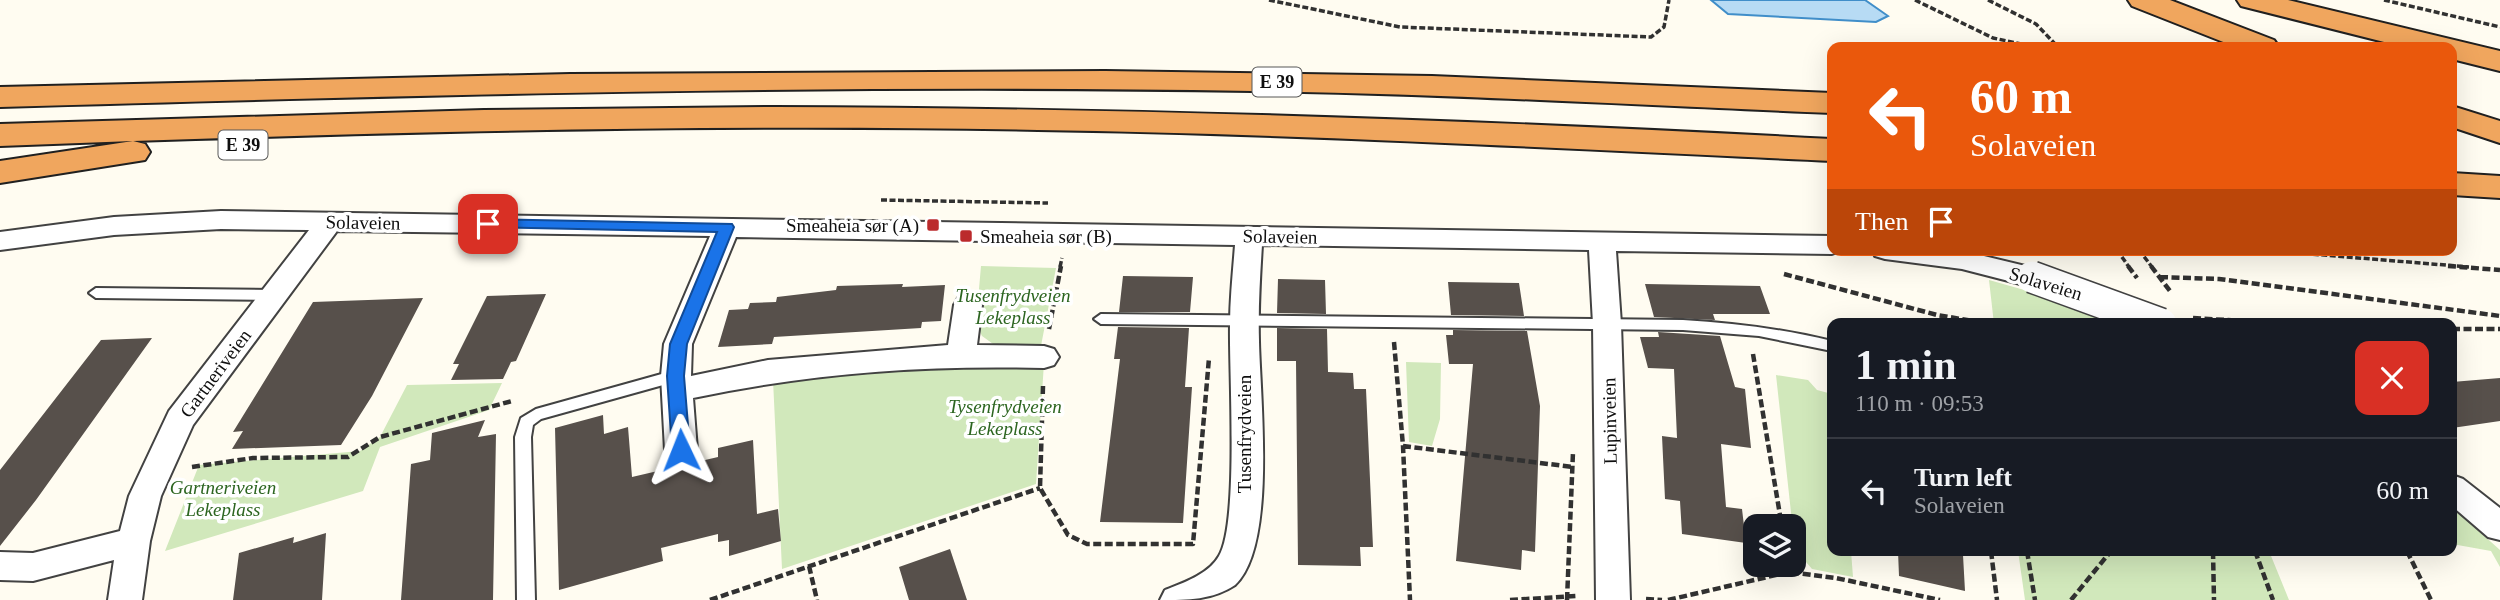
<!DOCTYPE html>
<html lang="en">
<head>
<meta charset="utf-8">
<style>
	:root { --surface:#171b24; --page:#20242c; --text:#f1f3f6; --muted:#9ea1a6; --line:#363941 }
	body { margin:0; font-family:Georgia,serif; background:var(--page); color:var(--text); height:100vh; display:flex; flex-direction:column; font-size:26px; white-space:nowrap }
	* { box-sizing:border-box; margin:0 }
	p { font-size:23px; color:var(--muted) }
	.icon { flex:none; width:38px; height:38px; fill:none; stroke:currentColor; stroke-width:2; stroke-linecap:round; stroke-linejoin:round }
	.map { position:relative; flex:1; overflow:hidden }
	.sheet { position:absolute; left:1827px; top:318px; width:630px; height:238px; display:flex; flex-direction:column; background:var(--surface); border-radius:14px; box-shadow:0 7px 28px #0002 }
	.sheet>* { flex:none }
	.top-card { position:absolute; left:1827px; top:42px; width:630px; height:214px; border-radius:14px; box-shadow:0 7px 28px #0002; background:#ea580c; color:#fff; overflow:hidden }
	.fabs { position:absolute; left:1743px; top:514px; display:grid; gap:14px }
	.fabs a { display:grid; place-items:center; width:63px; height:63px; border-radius:14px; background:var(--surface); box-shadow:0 7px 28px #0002; font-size:35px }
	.pin { position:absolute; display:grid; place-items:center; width:60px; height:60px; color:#fff; margin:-30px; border-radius:14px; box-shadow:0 4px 10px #0006 }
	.me { position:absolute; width:77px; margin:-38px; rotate:358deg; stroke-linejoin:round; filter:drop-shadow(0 0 5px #0008) }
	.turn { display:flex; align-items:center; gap:24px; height:147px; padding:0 28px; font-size:32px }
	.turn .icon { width:91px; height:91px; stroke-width:2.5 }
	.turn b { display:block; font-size:49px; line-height:60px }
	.then { display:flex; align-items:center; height:66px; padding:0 28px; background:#0003; gap:14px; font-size:26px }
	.round { display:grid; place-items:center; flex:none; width:74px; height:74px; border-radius:14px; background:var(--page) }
	.overview { display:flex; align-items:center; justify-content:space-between; height:119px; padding:0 28px }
	h1 { font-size:42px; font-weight:800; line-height:52px }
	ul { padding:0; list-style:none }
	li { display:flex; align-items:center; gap:21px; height:105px; padding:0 28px; border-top:2px solid var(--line) }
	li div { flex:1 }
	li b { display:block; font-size:26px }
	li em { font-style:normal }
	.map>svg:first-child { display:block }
</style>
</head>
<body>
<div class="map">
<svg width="2500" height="600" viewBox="0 0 2500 600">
	<rect width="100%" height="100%" fill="#fffcf1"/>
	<path fill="#d1e8bb" d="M981,266l75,2 -16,83h-37l-21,-15 -6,-13z
		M1989,280l103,29 34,15h-132z
		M959,356l85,7 -8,121 -254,85 -9,-189z
		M1406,362l35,1 -1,56 -8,27 -23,-4z
		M1776,375l32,5 9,10 15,4v157h19l2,26 -41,-8 -17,-20z
		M502,383l-13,27 -109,37 -17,44 -198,60 34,-86 161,-14 20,-14 27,-52z
		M2452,507l48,43v17l-9,-16 -39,-7z
		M2018,551h251l20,49h-264z"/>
	<path fill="#b7dbf4" stroke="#408ec9" stroke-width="2" d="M1711,0h154l23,16 -12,6 -148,-8z"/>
	<path fill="#57504b" d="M1123,276l70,1 -3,35h-71z
		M1278,279l47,1 1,34 -49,-1z
		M1448,282l71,1 5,33 -73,-1z
		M903,284l-1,3 43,-2 -4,36 -19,1 -1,6 -147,9 -2,7 -54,3 11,-37 19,-1 2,-6 26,-1 1,-5 59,-7 1,-4z
		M1645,284l115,2 10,28h-57l2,6 -61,-3z
		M546,294l-30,67 -5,1 -8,17 -52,1 8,-16h-6l34,-68z
		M423,298l-51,98 -31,49 -109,4 11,-18 -10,1 80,-130z
		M1118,327l71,1 -4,59h7l-9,136 -83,-1 20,-163h-6z
		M1277,328l50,1 1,43 25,1 1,16h12l7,158h-13l1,19 -63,-1 -2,-204h-19z
		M1453,330l74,1 13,75 -5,146 -13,-2 -1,20 -65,-9 17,-197h-24l-3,-29h7z
		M1658,332l62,4 15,51 10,2 6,59 -30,-4 5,63 16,2 4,34 -64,-9 -2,-33 -15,-2 -3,-63 15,2 -3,-69 -26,-1 -8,-31h19z
		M152,338l-116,162 -36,46v-76l101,-130z
		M2500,378v43l-48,7v-46z
		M603,415l1,19 24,-7 4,50 86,-20v-9l35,-8 4,74 21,-5 3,32 -52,15v-16l-11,2v-8l-57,14 2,13 -104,29 -4,-162z
		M485,420l-7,17 18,-3 -3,166h-92l10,-136 19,-4 2,-27z
		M326,533l-4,67h-89l6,-47 55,-16 -1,6z
		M950,549l17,51h-58l-10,-33z
		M1898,551h44l21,4 2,36 -66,-15z"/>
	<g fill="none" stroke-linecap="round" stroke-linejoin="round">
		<defs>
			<path id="lane" d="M96,288l177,2 7,5 -7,5 -177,-2 -7,-5z
				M1101,314l582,6c51,3 100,9 149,21v10l-73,-15 -76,-6 -582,-6 -7,-5z
				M676,370l5,2 2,4 -2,4 -140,39 -8,6 -2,12 4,163h-18l-2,-163 6,-19 15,-9z"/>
			<path id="street" d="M221,211l1611,25v14h10l-10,4 -216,-3 5,73 9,276h-34l-3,-276 -4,-74 -327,-5c-2,32 -4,64 -3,96 1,56 18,205 -24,244 -23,15 -46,15 -75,15l5,-10c18,-7 44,-16 54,-34 20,-33 10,-185 11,-231 0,-27 3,-53 5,-80l-499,-8 -44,107 -1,32 77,-16 180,-15 6,-40 4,-7 10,-3 10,3 4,7 -5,40 67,1 10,3 5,8 -5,8 -10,3c-122,-3 -232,5 -351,30l4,52 -5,9 -11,3 -11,-3 -5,-9 -4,-74 3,-32 46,-108 -373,-5 -144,194 -32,71 -11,45 -8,59h-34l6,-40 -81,21 -33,-1v-28l33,1 87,-22 9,-35 40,-85 140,-181 -88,-1 -107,6 -114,15v-18l114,-15z
				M1872,250h87l83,20 4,7 -4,7 -10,3 -70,-18 -77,-10 -10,-3z
				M2452,475l11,4 37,29v32l-12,-3 -36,-31z"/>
			<path id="highway" d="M2128,0h42l104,40 5,7h-43l-104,-41z
				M2237,0h51l212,51v20l-48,-12v-12h-48l-163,-41z
				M1105,71l327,5 400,17v20c-193,-8 -386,-19 -580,-22 -417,-7 -835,4 -1252,16v-20l570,-13z
				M2452,106l48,15v22l-48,-16z
				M774,107c353,1 705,13 1058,32v22c-264,-12 -529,-27 -794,-31 -302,-6 -603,1 -905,11l12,3 5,8 -5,8 -145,23v-22l133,-20 -133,5v-22l484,-14z
				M2452,173l48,3v22l-48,-3z"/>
		</defs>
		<use href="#lane" stroke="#424242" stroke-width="4"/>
		<use href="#street" stroke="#424242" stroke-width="4"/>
		<use href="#highway" stroke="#202020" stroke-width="4"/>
		<path stroke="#313131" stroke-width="3.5" stroke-dasharray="6 2.5" stroke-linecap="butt" d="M1269,0l131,27 251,10 13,-10 5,-27
			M1915,0l78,38 43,9
			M1988,0l48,24 22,23
			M2384,0l116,27
			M881,200l167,3
			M2117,250l12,17
			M2139,250l13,17
			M2262,250l207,17
			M1060,267l2,-9"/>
		<path stroke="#313131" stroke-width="4.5" stroke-dasharray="8 3.5" stroke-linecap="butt" d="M2128,266l9,12
			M2151,266l19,25
			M2448,266l52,4
			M1784,274l153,41 54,9
			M2160,277l59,2 281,37
			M2193,318l100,6
			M1049,329l12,-63
			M2452,329h48
			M1394,342l9,104 7,154
			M1753,354l29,173
			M1043,386l-3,102 28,47 19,9h106l16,-186
			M1403,446l170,21
			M192,467l61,-9 95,-1 32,-20 132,-36
			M1991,551l6,49
			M2027,551l8,49
			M2213,551l1,49
			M2255,551l18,49
			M2407,551l24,49
			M809,566l8,34
			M1646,599l16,1
			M710,600l330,-112
			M1510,600l67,-4
			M1567,600l6,-148
			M1668,600l121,-28 47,6 104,22
			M2071,600l40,-49"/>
		<use href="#lane" fill="#fff" fill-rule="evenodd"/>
		<use href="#street" fill="#fff" fill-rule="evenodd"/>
		<use href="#highway" fill="#f0a65e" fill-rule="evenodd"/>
		<defs>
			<path id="street-bridge" d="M2032,277l129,47"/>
		</defs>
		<use href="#street-bridge" stroke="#424242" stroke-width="34" stroke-linecap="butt"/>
		<use href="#street-bridge" stroke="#fff" stroke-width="31"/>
	</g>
	<path fill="#1a73e8" stroke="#114b97" stroke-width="2" d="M488,219l244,5 2,3 -47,117 -3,32 6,74 -3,5h-12l-3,-5 -5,-74 3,-32 47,-112 -234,-5 -2,-3z"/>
	<g fill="#bb2a2c" stroke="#fff" stroke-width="2.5">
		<rect x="926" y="218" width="14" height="14" rx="3.5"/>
		<rect x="959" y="229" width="14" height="14" rx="3.5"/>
	</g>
	<g text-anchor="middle" stroke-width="7" stroke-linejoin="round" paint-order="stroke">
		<g fill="#fff" stroke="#575757" stroke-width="2">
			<rect x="1252.5" y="67.5" width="49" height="29" rx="5"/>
			<rect x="218.5" y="130.5" width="49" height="29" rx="5"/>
		</g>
		<g font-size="18" font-weight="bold" fill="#0f0f0f">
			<text x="1277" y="88">E 39</text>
			<text x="243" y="151">E 39</text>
		</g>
		<g font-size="19" fill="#0f0f0f" stroke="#fff">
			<text transform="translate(363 222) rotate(1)" y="7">Solaveien</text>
			<text transform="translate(1280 236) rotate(1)" y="7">Solaveien</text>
			<text transform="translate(2046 283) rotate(17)" y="7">Solaveien</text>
			<text transform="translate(215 373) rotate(-53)" y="7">Gartneriveien</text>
			<text transform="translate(1609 421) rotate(-91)" y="7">Lupinveien</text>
			<text transform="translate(1244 434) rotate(-90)" y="7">Tusenfrydveien</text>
		</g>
		<g font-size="19" fill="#0f0f0f" stroke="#fff" text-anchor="end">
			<text x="919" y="232">Smeaheia sør (A)</text>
			<text x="980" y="243" text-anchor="start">Smeaheia sør (B)</text>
		</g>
		<g font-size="19" font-style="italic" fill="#2c6520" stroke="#fff">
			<text x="1013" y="302">Tusenfrydveien<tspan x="1013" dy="22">Lekeplass</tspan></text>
			<text x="1005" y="413">Tysenfrydveien<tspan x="1005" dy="22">Lekeplass</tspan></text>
			<text x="223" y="494">Gartneriveien<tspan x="223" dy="22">Lekeplass</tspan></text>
		</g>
	</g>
</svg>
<div class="fabs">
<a><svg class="icon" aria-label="layers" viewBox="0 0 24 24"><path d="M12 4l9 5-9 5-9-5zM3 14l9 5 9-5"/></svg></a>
</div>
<div class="pin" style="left:488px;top:224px;background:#d93025"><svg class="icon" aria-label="arrive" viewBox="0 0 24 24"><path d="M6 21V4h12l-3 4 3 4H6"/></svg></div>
<svg class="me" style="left:681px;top:450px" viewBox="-20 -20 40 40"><path d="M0-17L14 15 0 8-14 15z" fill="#1a73e8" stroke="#fff" stroke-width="4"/></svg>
<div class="top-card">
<div class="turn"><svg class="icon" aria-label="left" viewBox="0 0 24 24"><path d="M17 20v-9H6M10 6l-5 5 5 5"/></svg><div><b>60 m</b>Solaveien</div></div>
<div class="then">Then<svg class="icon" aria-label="arrive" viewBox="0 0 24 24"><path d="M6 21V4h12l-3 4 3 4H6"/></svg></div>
</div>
<section class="sheet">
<div class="overview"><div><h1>1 min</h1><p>110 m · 09:53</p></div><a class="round" style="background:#d93025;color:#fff"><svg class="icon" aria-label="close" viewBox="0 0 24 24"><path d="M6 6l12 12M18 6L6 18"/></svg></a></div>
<ul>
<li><svg class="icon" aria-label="left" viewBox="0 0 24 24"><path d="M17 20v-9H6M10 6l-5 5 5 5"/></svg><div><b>Turn left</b><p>Solaveien</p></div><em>60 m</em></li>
</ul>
</section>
</div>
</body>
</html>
